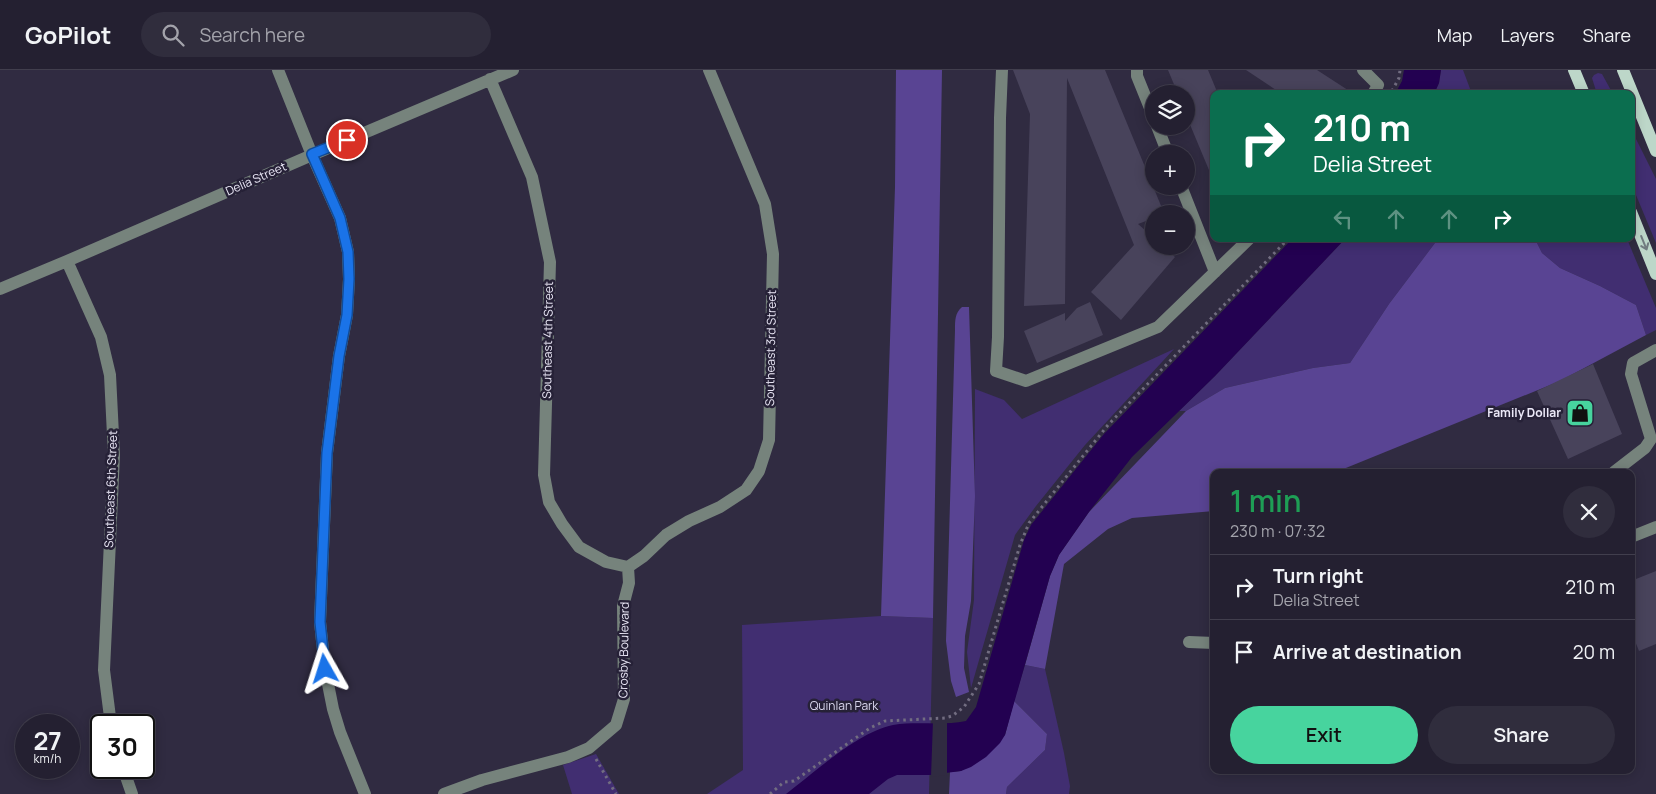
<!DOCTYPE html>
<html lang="en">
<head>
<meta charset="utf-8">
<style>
	:root { --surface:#242031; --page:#302d3d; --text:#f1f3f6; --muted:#a3a3ab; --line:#413e4d; --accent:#47d49e }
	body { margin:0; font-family:Manrope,sans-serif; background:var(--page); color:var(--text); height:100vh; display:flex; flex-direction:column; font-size:19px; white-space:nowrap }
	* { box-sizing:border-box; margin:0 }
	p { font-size:16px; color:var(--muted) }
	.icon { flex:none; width:28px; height:28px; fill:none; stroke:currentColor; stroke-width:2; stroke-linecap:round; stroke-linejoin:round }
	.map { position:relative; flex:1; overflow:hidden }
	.panel { position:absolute; left:1210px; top:399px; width:425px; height:305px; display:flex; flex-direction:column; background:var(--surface); border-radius:10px; box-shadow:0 2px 12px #0003,0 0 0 1px var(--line) }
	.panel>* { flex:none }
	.guide { position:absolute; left:1210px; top:20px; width:425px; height:152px; border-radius:10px; box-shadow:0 2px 12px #0003,0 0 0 1px var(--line); background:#0b6e4f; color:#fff; overflow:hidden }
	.buttons { position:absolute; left:1145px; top:15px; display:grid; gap:10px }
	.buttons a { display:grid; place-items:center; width:50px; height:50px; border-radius:50%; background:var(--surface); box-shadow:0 2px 12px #0003,0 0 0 1px var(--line); font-size:25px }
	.speed { position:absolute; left:15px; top:644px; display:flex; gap:10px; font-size:25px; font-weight:700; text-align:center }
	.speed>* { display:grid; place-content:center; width:65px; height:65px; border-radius:50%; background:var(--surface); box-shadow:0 2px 12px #0003,0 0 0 1px var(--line); line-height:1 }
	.speed small { font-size:12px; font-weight:400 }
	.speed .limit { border:2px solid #111; border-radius:8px; background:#fff; color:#111 }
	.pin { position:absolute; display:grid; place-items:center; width:42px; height:42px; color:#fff; margin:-21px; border:2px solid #fff; border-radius:50%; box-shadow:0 1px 5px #0007 }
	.me { position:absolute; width:55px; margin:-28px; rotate:354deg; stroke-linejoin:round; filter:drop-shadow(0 0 4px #0008) }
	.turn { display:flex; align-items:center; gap:18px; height:105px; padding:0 20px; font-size:22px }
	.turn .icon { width:65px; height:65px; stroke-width:2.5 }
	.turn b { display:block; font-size:35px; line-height:42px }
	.lanes { display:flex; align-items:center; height:48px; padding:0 20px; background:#0003; justify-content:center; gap:25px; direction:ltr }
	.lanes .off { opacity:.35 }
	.round { display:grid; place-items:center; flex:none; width:52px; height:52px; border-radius:26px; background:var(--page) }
	.headline { display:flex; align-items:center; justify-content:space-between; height:85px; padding:0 20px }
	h1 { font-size:30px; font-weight:600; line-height:38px; color:#1e9e55 }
	.primary-button { display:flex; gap:10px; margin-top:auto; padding:10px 20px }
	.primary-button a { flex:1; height:58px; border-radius:30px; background:var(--accent); color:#111; font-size:20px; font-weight:600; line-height:58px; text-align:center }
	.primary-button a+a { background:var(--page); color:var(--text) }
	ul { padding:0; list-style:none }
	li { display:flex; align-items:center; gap:15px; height:65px; padding:0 20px; border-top:1px solid var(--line) }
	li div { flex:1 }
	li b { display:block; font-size:19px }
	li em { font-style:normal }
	header { display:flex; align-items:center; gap:30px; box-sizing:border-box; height:70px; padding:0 25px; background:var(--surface); border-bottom:1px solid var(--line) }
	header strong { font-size:24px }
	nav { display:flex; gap:28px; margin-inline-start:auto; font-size:18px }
	.search { width:350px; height:45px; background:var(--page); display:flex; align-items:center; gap:12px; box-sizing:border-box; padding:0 18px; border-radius:28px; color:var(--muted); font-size:19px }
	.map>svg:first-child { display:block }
</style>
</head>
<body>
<header>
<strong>GoPilot</strong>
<div class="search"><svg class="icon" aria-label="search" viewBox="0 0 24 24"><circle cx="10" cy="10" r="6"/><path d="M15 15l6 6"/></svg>Search here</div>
<nav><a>Map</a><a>Layers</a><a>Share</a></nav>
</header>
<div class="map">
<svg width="1656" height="724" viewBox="0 0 1656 724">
	<rect width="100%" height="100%" fill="#302b41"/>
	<path fill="#412e71" d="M1441,0h22l9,24h-38l5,-11z
		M1598,3l4,1 11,20h-16l-5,-16 2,-3z
		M1631,59l25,50v64l-25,-60z
		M1345,169h93l-49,65 -39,59 -37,5 -88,20 -39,23h-7l36,-35z
		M1535,169h92l29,69v22l-10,5 -10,-30 -36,-19 -40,-18 -18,-15z
		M1174,279l-89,96 -49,61 -21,29 -44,153 -4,-36 7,-52 1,-211 29,11 18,19z
		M881,546l52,2 -4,176h-222l36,-24 -1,-145z
		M1025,595l20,4 19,84 6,33 -1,8h-63l1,-7 38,-37 2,-16 -33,-33z
		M596,684l23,40h-47l-9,-29z"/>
	<path fill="#594493" d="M896,0h46l-9,548 -52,-2 14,-429z
		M1438,169h97l7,14 18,15 40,18 36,19 10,30 -86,46 -224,91h-122v39l-82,7 -24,11 -44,35 -19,105 -20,-4 25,-89 9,-21 30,-43 97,-101 39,-23 88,-20 37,-5 39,-59z
		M962,237h7l6,189 -4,105 -6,35 -1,32 5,24 -13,5 -5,-16 -5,-40 9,-311c0,-10 0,-17 7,-23z
		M1014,631l33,33 -2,16 -38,37 -1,7h-57l1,-22 11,-1 44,-36z"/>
	<path fill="#230151" d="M1404,0h37l-2,13 -5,11h-39l7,-13z
		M1292,169h53l-130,137 -83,81 -43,55 -30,43 -9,21 -45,159 -5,8 -14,14 -15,10 -10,4 -31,4h-33l-9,4 -19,15h-83c29,-22 72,-62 107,-69 24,-4 49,1 73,-4l10,-14 48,-167 7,-15 73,-91z"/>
	<path fill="#302b41" d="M933,650h14v55l-16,2z"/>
	<path fill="#48435b" d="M1013,0h92l59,143 -10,1v4l-16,6 16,14v8h9l12,11 -54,63 -30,-28 43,-47 -67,-167 -2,226 -41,2 6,-192z
		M1168,0h40l10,24h-4v88l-28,-67v-21h-8z
		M1246,0h71l37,24h-72z
		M1090,232l13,33 -66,28 -13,-32 41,-18v8l12,-13z
		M1593,294l29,70 -54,25 -31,-68z
		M1656,501v73l-17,7 -8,-20v-50z"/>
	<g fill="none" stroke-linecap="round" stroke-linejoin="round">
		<path stroke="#726d81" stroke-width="3" stroke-dasharray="2.5 4" stroke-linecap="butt" d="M1392,21l7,-13 1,-8
			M596,689l20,35
			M770,724l14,-12 10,-1 76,-53 15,-7 60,-3 7,-2 12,-9 15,-23 41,-139 9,-22 79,-98 180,-186"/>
		<path stroke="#76837c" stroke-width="12" d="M278,0l34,85 28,63 8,34 1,27 -2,36 -8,41 -12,97 -7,169 5,47 8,40 7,23 25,62
			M1002,0l-2,48 -2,219 -2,34 30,10 132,-54 91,-88
			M1137,0v6l17,42
			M1363,0l15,15 -5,9
			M490,9l42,98 18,85 -6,213 5,27 13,22 17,23 27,15 22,5
			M1157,56l11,28
			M1181,116l34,86
			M67,191l34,76 9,38 4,80 -10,215 7,55
			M0,219l67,-28 245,-106 201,-85
			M1614,402l31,-24 6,-9 -20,-65 2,-11 23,-13
			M1631,467l25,-10
			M628,497l16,-11 22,-21 23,-14 31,-14 26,-17 13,-19 10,-31 4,-186 -8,-50 -56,-134
			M1189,572l25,1
			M123,698l9,26
			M444,724l38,-14 86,-23 21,-9 27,-23 8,-26 -1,-93 6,-23 -1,-16"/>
		<path stroke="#bdd7c9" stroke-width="12" d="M1574,0l10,24
			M1623,0l33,81
			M1631,142l25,62"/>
	</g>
	<defs><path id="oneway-shaft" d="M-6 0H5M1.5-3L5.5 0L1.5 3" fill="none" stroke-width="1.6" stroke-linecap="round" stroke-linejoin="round" transform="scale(1.25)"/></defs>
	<use stroke="#727c80" href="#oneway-shaft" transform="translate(1644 173) rotate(68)"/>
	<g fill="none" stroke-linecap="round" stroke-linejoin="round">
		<defs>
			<path id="route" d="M325,599l-5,-47 7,-169 12,-97 8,-41 2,-36 -1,-27 -8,-34 -28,-64 35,-14"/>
		</defs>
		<use href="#route" stroke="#114b97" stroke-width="12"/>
		<use href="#route" stroke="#1a73e8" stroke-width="9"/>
	</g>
	<defs>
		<symbol id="shop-square" viewBox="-11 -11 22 22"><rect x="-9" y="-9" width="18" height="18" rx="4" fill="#47d49e" stroke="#262137"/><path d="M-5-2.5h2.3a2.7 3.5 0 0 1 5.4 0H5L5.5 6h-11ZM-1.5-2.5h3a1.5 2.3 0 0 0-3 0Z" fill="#111"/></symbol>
	</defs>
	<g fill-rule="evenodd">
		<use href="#shop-square" x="1564" y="327" width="32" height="32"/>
	</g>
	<g text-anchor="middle" stroke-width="5" stroke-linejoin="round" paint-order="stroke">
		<g font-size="12" fill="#ece9f8" stroke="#262137">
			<text transform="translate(256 109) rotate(-24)" y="4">Delia Street</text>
			<text transform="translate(548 270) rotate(-89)" y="4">Southeast 4th Street</text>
			<text transform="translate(771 278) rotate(-89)" y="4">Southeast 3rd Street</text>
			<text transform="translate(111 419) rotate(-88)" y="4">Southeast 6th Street</text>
			<text transform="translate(624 580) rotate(-89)" y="4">Crosby Boulevard</text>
		</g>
		<g font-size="12" font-weight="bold" fill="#ece9f8" stroke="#262137" text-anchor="end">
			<text x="1561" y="347">Family Dollar</text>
		</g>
		<g font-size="12" fill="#d9d6ed" stroke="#262137">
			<text x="844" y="640">Quinlan Park</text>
		</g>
	</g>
</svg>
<div class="buttons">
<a><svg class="icon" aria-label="layers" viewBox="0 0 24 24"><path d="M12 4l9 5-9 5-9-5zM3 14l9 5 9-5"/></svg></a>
<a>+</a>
<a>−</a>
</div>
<div class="speed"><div>27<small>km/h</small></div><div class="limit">30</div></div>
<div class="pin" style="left:347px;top:70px;background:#d93025"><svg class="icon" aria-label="arrive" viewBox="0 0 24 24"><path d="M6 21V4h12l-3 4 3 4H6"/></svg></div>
<svg class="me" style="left:325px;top:599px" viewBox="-20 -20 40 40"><path d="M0-17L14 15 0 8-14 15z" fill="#1a73e8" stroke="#fff" stroke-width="4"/></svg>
<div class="guide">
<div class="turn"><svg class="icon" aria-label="right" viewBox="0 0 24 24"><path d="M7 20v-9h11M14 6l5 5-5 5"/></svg><div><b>210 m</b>Delia Street</div></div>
<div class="lanes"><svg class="icon off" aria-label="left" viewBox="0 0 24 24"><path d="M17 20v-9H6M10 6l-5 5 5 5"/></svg><svg class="icon off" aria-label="ahead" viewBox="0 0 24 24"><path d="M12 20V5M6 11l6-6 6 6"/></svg><svg class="icon off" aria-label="ahead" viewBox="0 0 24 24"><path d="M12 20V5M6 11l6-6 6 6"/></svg><svg class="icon" aria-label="right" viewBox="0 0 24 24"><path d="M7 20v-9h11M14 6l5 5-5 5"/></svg></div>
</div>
<section class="panel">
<div class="headline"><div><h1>1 min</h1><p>230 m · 07:32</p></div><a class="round"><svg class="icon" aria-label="close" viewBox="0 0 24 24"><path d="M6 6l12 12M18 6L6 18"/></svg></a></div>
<ul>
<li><svg class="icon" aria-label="right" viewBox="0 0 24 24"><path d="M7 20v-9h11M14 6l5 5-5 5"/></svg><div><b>Turn right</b><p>Delia Street</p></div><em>210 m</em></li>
<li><svg class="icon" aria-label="arrive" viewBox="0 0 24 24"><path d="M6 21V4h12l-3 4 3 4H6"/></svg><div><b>Arrive at destination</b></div><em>20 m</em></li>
</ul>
<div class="primary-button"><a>Exit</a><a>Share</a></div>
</section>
</div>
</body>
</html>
